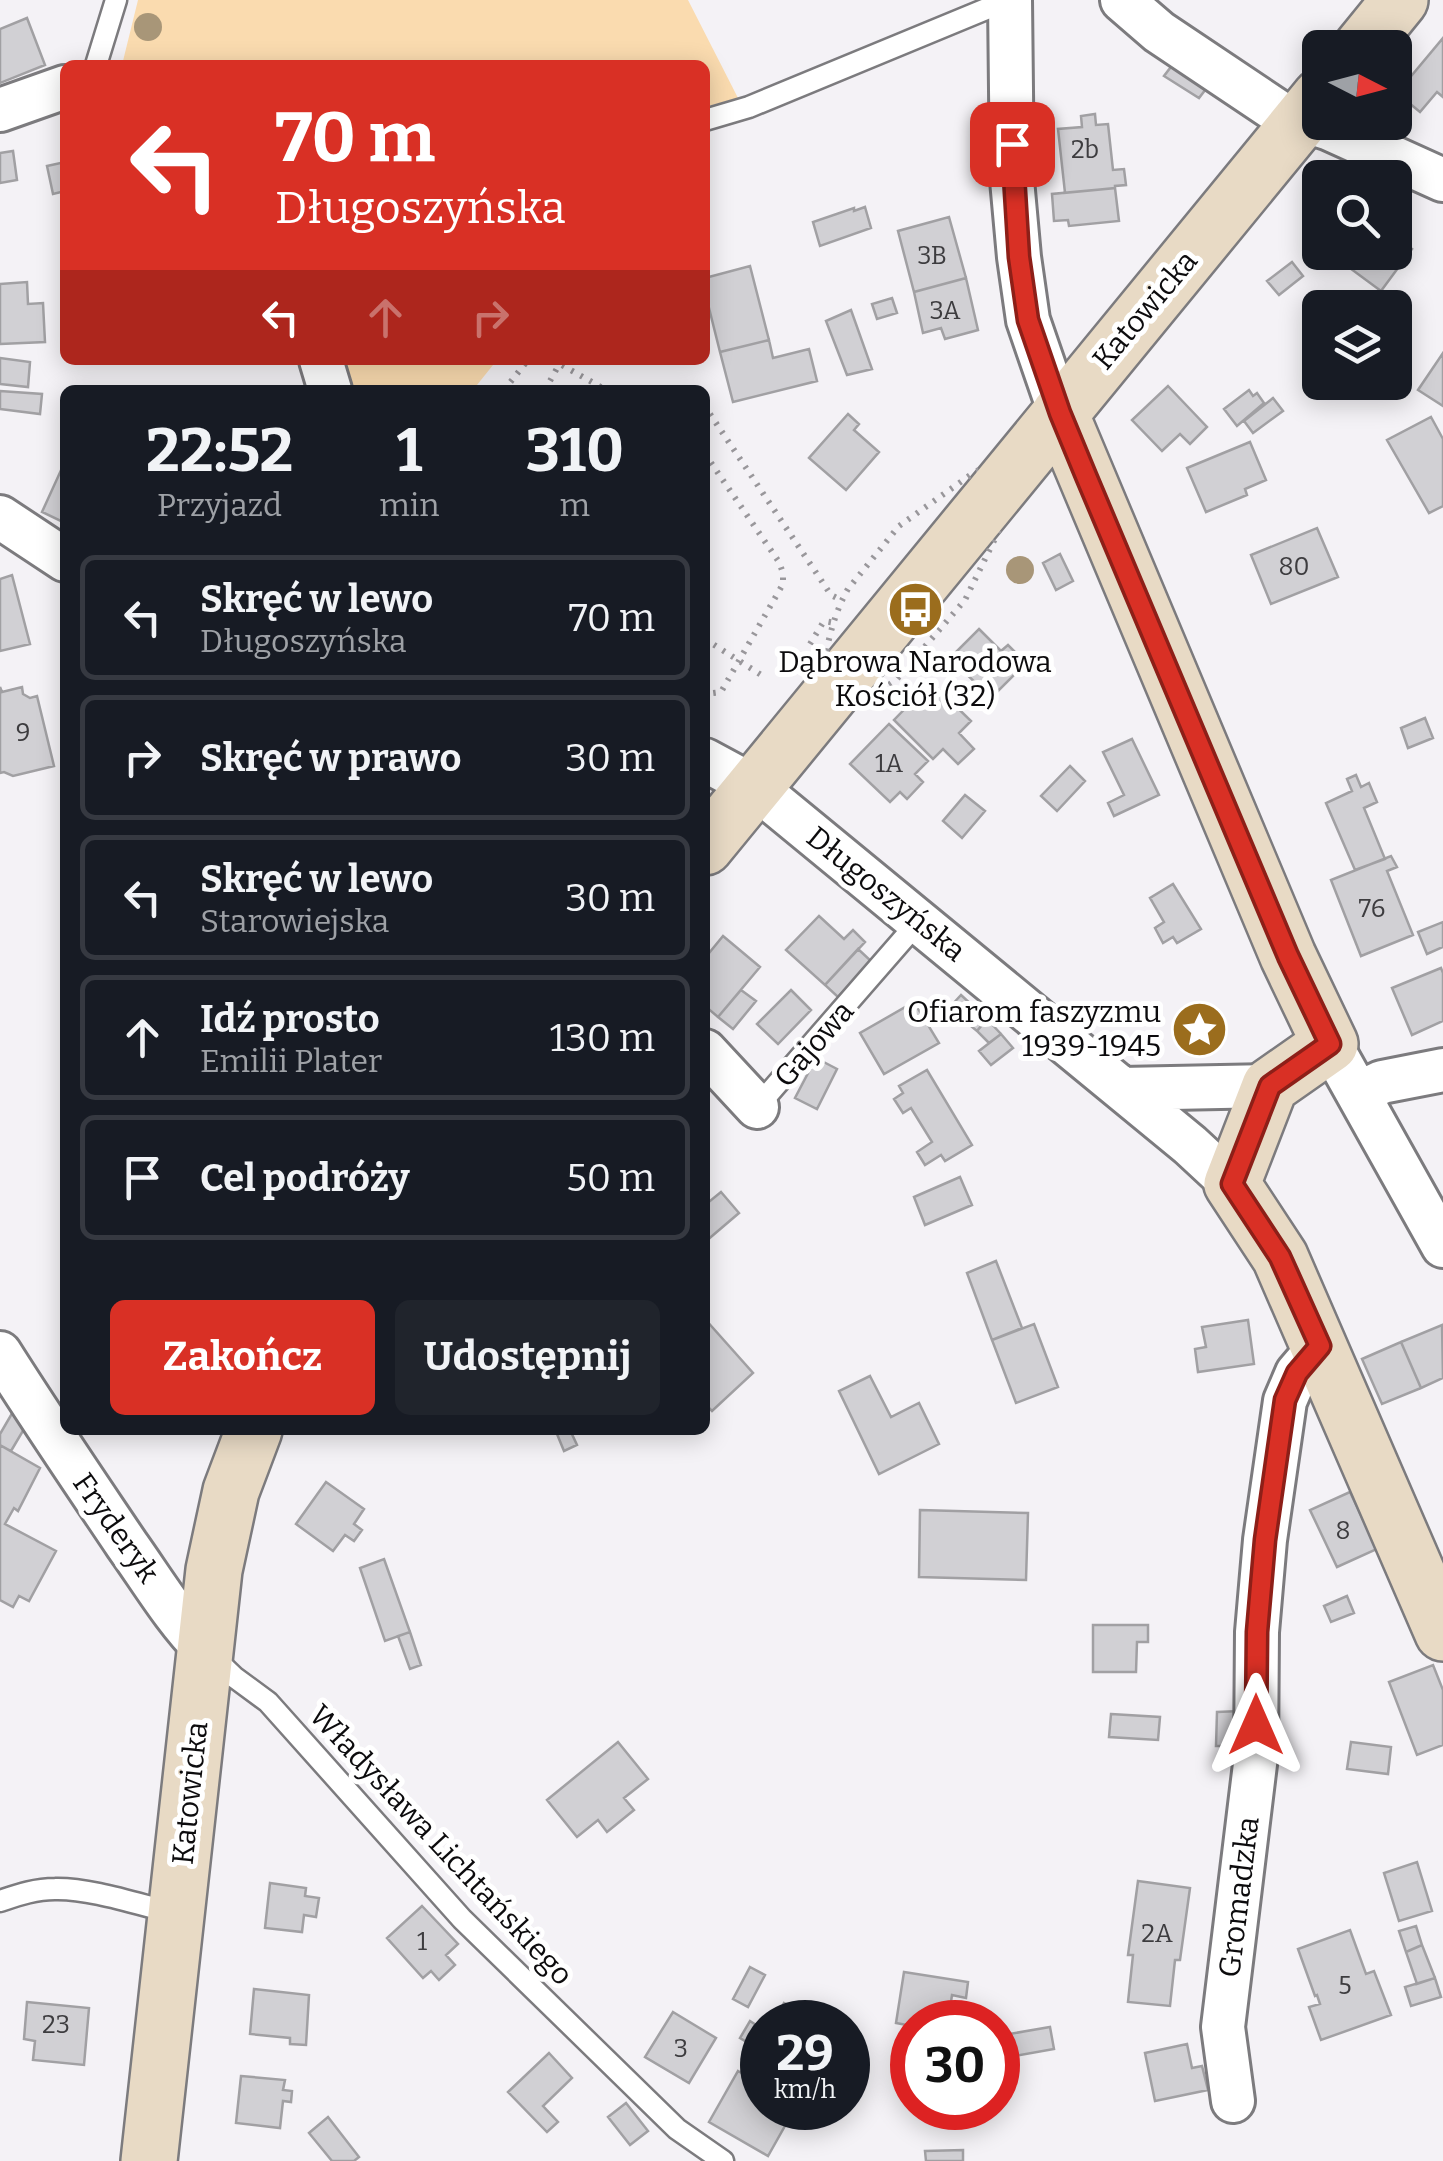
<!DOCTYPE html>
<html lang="pl">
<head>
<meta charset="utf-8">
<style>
	:root { --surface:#171b24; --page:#20242c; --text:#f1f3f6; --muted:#9ea1a6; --line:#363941; --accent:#d93025 }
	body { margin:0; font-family:Bitter,serif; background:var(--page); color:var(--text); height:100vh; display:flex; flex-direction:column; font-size:38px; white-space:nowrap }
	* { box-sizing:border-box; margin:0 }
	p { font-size:32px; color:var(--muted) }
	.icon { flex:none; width:55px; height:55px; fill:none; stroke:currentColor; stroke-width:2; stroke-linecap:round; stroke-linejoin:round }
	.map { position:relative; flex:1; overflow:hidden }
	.side { position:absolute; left:60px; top:385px; width:650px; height:1050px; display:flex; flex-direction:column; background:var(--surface); border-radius:15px; box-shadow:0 5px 25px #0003 }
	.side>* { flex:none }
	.guide { position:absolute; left:60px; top:60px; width:650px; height:305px; border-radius:15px; box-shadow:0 5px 25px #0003; background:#d93025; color:#fff; overflow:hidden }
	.needle { width:65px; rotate:96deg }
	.buttons { position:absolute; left:1302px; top:30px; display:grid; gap:20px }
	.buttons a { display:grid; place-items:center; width:110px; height:110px; border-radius:15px; background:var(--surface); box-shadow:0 5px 25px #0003; font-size:50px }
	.speed { position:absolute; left:740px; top:2000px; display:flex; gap:20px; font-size:50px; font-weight:700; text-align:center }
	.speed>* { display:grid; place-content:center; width:130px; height:130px; border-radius:50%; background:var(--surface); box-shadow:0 5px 25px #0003; line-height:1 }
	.speed small { font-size:25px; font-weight:400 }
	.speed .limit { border:15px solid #d22; background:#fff; color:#111 }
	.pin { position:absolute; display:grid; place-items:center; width:85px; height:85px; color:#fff; margin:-42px; border-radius:20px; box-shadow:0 5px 15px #0006 }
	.me { position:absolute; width:110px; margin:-55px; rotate:0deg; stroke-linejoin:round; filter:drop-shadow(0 0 8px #0008) }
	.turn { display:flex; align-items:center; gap:35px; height:210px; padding:0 50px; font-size:45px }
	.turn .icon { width:130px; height:130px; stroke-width:2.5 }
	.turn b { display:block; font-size:70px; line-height:85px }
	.lanes { display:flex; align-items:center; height:95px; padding:0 50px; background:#0003; justify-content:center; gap:50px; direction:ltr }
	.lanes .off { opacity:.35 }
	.eta { display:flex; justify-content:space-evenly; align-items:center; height:170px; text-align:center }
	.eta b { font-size:60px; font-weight:700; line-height:70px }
	.cta { display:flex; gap:20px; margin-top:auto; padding:20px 50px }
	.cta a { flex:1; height:115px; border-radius:15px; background:var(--accent); color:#fff; font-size:40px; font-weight:700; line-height:115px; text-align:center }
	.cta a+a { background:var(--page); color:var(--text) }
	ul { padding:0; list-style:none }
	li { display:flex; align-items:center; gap:30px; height:125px; margin:0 20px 15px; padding:0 30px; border:5px solid var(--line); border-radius:15px }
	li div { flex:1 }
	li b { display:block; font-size:38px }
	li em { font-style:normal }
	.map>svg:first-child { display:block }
</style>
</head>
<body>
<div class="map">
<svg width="1443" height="2161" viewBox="0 0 1443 2161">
	<rect width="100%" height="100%" fill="#f4f2f6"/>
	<path fill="#fadbaf" d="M138,0h550l50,98 -33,9v-42h-583z
		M338,360h159l-24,30h-126z"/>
	<path fill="#d1d0d4" stroke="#a1a0a3" stroke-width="2.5" d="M27,18l18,47 -45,18v-54z
		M1443,38v59l-6,-5 -17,20 -23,-19z
		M1177,59l35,22 -13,17 -35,-22z
		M1095,114l1,11 12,-1 5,46 11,-1 2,16 -11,1v2l-50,5 -7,-64 24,-2 -1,-11z
		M13,151l4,29 -17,3v-30z
		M65,162v29l-12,3 -6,-28z
		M1115,188l4,33 -50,5 -1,-6 -14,1 -2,-27z
		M865,207l6,21 -51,18 -7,-24 41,-14v3z
		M949,217l17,61 -52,14 -16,-61z
		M1395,236l17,13 -31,42 -38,-28 7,-11h45z
		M1292,262l11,14 -24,19 -12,-14z
		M750,266l19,74 -49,12 -15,-60v-14z
		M966,278l12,52 -33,9 -4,-11 -18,5 -9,-41z
		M27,282l1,22 15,-1 2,39 -45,2v-60z
		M892,298l5,15 -20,6 -5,-15z
		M851,310l21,59 -25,6 -21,-54z
		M769,340l4,18 36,-9 8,32 -84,21 -13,-50z
		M1443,353v53l-25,-16z
		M0,358l30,4 -2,25 -28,-3z
		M1168,386l39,41 -17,17 -10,-10 -18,17 -30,-31z
		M1249,390l4,6 4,-3 7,10 -27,23 -13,-17z
		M0,391l42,3 -2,20 -40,-5z
		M1273,398l10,13 -30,22 -9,-12z
		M848,414l11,10 -5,6 25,22 -33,38 -37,-32z
		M1431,417l12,22v67l-14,7 -42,-73z
		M1250,442l16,38 -21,9 2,6 -41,17 -19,-44z
		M62,468l3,2v53l-23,-11z
		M1317,528l21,49 -67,27 -20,-49z
		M1060,554l13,27 -17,9 -13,-27z
		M12,575l18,69 -30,7v-72z
		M979,629l22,22 7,-6 18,18 -35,35 -41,-40z
		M931,682l40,39 -12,12 15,16 -16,15 -15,-15 -10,10 -39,-39z
		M0,687l2,5 20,-5 1,7 7,4 7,-2 17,70 -41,10 -9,-4 -4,1z
		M1425,718l8,20 -25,10 -7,-20z
		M889,724l39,37 -13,13 8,8 -16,17 -7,-7 -10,10 -40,-38z
		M1132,739l27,56 -45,21 -6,-13 16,-8 -21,-43z
		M1070,766l15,15 -28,30 -16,-15z
		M1356,775l5,12 8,-4 8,19 -13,6 21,51 -30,11 -29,-67 26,-12 -5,-12z
		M965,795l20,16 -23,27 -19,-17z
		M1391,856l6,11 -10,4 26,64 -52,21 -30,-76z
		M1173,884l28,45 -24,14 -4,-6 -10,6 -8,-15 9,-6 -14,-24z
		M819,916l25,23 9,-9 12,12 -40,43 -39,-35z
		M1443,922v25l-16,7 -9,-22z
		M723,936l37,31 -42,50 -13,-11v-48z
		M858,949l13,12 -33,36 -13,-12z
		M1441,968l2,5v48l-31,14 -20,-47z
		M741,990l15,11 -23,28 -15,-12z
		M791,990l20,20 -33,34 -21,-20z
		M961,995l26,24 -10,12 -28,-23z
		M914,1002l25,41 -55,31 -24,-41z
		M987,1019l14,15 -12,9 -12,-12z
		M1001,1034l12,14 -22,17 -12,-14z
		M816,1058l21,11 -20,40 -22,-11z
		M927,1070l45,75 -27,16 -4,-6 -16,10 -8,-13 15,-10 -21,-34 -8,5 -9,-14 9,-6 -4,-7z
		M960,1177l12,28 -47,20 -11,-28z
		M721,1192l18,21 -34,29v-37z
		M996,1261l26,67 -30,12 -25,-67z
		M705,1319l48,54 -41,38 -7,-7z
		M1248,1320l6,44 -56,8 -3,-23 11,-2 -4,-20z
		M1034,1324l24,63 -42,16 -24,-63z
		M1442,1325l1,53 -22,10 -20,-46z
		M1401,1342l20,46 -39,16 -20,-45z
		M870,1376l21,41 28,-14 20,41 -60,30 -40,-83z
		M14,1410l16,9 -19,32 -11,-6v-11z
		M564,1430h6l7,15 -13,6 -7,-17z
		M0,1445l40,23 -22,43 -4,-3 -9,16 51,27 -27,50 -10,-5 -6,11 -13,-7z
		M326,1482l38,27 -10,15 8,6 -8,11 -9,-6 -12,16 -37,-27z
		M1350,1492l27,57 -40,18 -27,-57z
		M920,1510l108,3 -2,67 -107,-3z
		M384,1559l26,73 -25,9 -25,-73z
		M1347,1596l7,17 -23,9 -7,-16z
		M1093,1625h55v17h-11l-1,30h-43z
		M410,1632l11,33 -11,4 -12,-33z
		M1433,1665l10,25v55l-26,10 -28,-73z
		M1240,1711l1,35h-25l1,-34z
		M1111,1714l49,3 -2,23 -49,-3z
		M618,1742l30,37 -24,19 10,12 -27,22 -9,-12 -21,17 -30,-37z
		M1351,1742l40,5 -3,27 -41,-5z
		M1417,1862l15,49 -33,10 -15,-48z
		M1138,1881l52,7 -10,72h-5l-5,46 -42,-4 5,-47h-5z
		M270,1883l36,5 -1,8 14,2 -3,19 -12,-2 -2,17 -37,-4z
		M422,1906l36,38 -12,11 9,10 -16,15 -8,-9 -8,7 -36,-40z
		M1416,1926l6,19 -16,7 -7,-21z
		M1350,1930l16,44 8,-3 17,44 -70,25 -12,-33 11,-3 -3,-9 -2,1 -17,-47z
		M1422,1945l13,33 -18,6 -11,-32z
		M750,1967l15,8 -17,32 -15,-8z
		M904,1972l64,10 -2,16 -14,-3 -4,27h-36v4l-16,-3z
		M1435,1978l6,19 -30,9 -6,-19z
		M254,1989l55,6 -3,50 -16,-1v-6l-40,-4z
		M27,2002l62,6 -5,57 -51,-5 2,-19 -11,-2z
		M784,2003l33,18 -1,1h-43z
		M673,2012l43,26 -27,45 -44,-26z
		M750,2021l12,8v22l-22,-13z
		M1050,2027l4,22 -56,10v-23z
		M1187,2044l5,24 10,-2 6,24 -53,11 -10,-48z
		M549,2053l23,25 -29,28 15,16 -11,10 -39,-40z
		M738,2071l24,14v23h33l-27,48 -59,-34z
		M241,2076l44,4 -2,10 9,1 -1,11 -8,-1 -3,27 -44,-5z
		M626,2103l22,28 -18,14 -22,-28z
		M328,2117l31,40 -5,4h-22l-23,-28z
		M963,2150v11h-37l-1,-10z"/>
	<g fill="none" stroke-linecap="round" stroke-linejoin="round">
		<defs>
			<path id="lane" d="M96,65l20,-65
				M705,120l44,-13 259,-107
				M757,1107l162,-186
				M210,1654l24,23 34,25 194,217 215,210 46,32
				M0,1901c18,-6 35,-12 55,-12 35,-1 85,16 119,24"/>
			<path id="street" d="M1010,0l2,180 7,77 9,63 32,93
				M1122,0l37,32 121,81 50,16 113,51
				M0,110l65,-23
				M321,360l9,30
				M0,517l65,43
				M705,760l50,27 435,358 42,39
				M1330,1044l113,202
				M705,1051l52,56
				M1122,1089l148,-3
				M1359,1093l23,-11 61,-12
				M0,1353c41,65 84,128 127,192 25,35 48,74 78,104
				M1233,2101l-10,-74 33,-271 1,-124 8,-92 20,-139 12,-28 23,-27"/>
			<path id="secondary" d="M1361,48l39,-48
				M1060,413l228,543 42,88 -60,42 -38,98 48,73 163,376
				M705,847l615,-750
				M149,2161l65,-591 17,-79 23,-61"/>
		</defs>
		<use href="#lane" stroke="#7c7b7e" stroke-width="25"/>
		<use href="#street" stroke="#7c7b7e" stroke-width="48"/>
		<use href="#secondary" stroke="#7c7b7e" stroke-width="60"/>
		<path stroke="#99979b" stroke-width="6" stroke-dasharray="2.5 8" stroke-linecap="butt" d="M553,360l53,30
			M504,390l24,-30
			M545,390l16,-29
			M710,414l121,181 10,5
			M705,454l74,108 4,11v11l-62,108 -16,2
			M1022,461l-12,47 -45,92 -69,80 -22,15 -59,19c8,-41 12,-89 33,-125l51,-63 77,-55z
			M705,639l61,39
			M810,644l14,-23 11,2"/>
		<use href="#lane" stroke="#fff" stroke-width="20"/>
		<use href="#street" stroke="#fff" stroke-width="42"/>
		<use href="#secondary" stroke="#e8dac5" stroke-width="55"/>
	</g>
	<g fill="#a89678">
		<circle cx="148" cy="27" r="14"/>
		<circle cx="1020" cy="570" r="14"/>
	</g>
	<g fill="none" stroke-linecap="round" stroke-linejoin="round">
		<defs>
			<path id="route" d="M1012,144l7,113 9,63 32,93 26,63 202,480 42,88 -60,42 -38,98 48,73 40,89 -23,27 -12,27 -20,140 -8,92 -1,93"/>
		</defs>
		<use href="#route" stroke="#8d1f18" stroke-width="25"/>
		<use href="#route" stroke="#d93025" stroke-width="18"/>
	</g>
	<defs>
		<symbol id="bus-disc" viewBox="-11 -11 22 22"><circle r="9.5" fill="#9b6d1d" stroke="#fff"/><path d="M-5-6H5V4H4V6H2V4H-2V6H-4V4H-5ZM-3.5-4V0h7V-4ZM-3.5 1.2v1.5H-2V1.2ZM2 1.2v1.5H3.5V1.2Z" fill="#fff"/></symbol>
		<symbol id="sight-disc" viewBox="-11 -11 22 22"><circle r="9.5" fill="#9b6d1d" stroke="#fff"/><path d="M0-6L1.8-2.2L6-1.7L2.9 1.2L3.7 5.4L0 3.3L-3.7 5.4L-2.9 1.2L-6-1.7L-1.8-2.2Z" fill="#fff"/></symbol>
	</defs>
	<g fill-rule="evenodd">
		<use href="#bus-disc" x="884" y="578" width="63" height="63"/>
		<use href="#sight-disc" x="1168" y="998" width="63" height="63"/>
	</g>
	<g text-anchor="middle" stroke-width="10" stroke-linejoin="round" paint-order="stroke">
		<g font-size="25" fill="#3d3c3f">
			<text x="1085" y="158">2b</text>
			<text x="932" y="264">3B</text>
			<text x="945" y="319">3A</text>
			<text x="1294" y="575">80</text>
			<text x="23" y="741">9</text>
			<text x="889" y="772">1A</text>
			<text x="1372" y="917">76</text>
			<text x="1343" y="1539">8</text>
			<text x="1157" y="1942">2A</text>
			<text x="422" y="1950">1</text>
			<text x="1345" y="1994">5</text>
			<text x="56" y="2033">23</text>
			<text x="681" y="2057">3</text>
		</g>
		<g font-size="30" fill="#0c0b0d" stroke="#fff">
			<text transform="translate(1145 310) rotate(-50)" y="10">Katowicka</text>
			<text transform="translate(886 894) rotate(39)" y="10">Długoszyńska</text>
			<text transform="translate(814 1044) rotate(-49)" y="10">Gajowa</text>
			<text transform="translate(116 1528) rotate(55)" y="10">Fryderyk</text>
			<text transform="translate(190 1793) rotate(-84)" y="10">Katowicka</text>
			<text transform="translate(441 1845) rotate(47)" y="10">Władysława Lichtańskiego</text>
			<text transform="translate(1239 1897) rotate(-83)" y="10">Gromadzka</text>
		</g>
		<g font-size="30" fill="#0c0b0d" stroke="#fff">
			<text x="915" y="672">Dąbrowa Narodowa<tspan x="915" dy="34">Kościół (32)</tspan></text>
			<text x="1161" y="1022" text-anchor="end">Ofiarom faszyzmu<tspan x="1161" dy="34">1939-1945</tspan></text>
		</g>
	</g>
</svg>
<div class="buttons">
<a><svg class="needle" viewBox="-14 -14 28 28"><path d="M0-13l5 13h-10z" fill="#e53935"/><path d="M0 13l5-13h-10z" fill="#9ea1a6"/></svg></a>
<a><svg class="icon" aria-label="search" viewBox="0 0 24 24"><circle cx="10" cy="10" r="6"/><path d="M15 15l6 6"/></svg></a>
<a><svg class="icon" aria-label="layers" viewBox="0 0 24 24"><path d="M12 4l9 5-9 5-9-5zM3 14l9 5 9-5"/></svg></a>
</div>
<div class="speed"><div>29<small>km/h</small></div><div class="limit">30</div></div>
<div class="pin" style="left:1012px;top:144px;background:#d93025"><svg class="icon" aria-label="arrive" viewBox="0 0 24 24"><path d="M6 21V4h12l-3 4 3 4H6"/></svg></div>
<svg class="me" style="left:1256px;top:1725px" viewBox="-20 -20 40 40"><path d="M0-17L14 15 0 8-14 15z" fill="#d93025" stroke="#fff" stroke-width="4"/></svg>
<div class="guide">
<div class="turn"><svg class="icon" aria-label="left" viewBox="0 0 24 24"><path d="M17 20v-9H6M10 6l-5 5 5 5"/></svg><div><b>70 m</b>Długoszyńska</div></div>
<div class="lanes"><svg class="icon" aria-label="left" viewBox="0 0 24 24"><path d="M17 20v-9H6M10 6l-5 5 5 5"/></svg><svg class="icon off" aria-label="ahead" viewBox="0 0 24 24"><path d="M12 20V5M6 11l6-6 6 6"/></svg><svg class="icon off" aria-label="right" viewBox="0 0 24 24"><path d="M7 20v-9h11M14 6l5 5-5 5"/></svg></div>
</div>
<section class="side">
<div class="eta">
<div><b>22:52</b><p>Przyjazd</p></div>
<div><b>1</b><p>min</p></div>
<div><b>310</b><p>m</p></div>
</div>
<ul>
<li><svg class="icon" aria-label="left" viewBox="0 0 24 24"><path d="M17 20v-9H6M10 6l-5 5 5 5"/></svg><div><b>Skręć w lewo</b><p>Długoszyńska</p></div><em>70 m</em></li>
<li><svg class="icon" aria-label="right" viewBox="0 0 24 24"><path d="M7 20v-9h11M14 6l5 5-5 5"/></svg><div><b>Skręć w prawo</b></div><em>30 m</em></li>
<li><svg class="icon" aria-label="left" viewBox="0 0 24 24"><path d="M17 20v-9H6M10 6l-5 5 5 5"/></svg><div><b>Skręć w lewo</b><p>Starowiejska</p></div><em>30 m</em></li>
<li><svg class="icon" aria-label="ahead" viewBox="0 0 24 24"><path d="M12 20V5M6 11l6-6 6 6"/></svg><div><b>Idź prosto</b><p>Emilii Plater</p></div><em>130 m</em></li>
<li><svg class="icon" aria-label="arrive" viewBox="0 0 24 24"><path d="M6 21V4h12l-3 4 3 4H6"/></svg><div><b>Cel podróży</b></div><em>50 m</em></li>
</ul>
<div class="cta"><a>Zakończ</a><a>Udostępnij</a></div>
</section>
</div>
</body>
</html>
